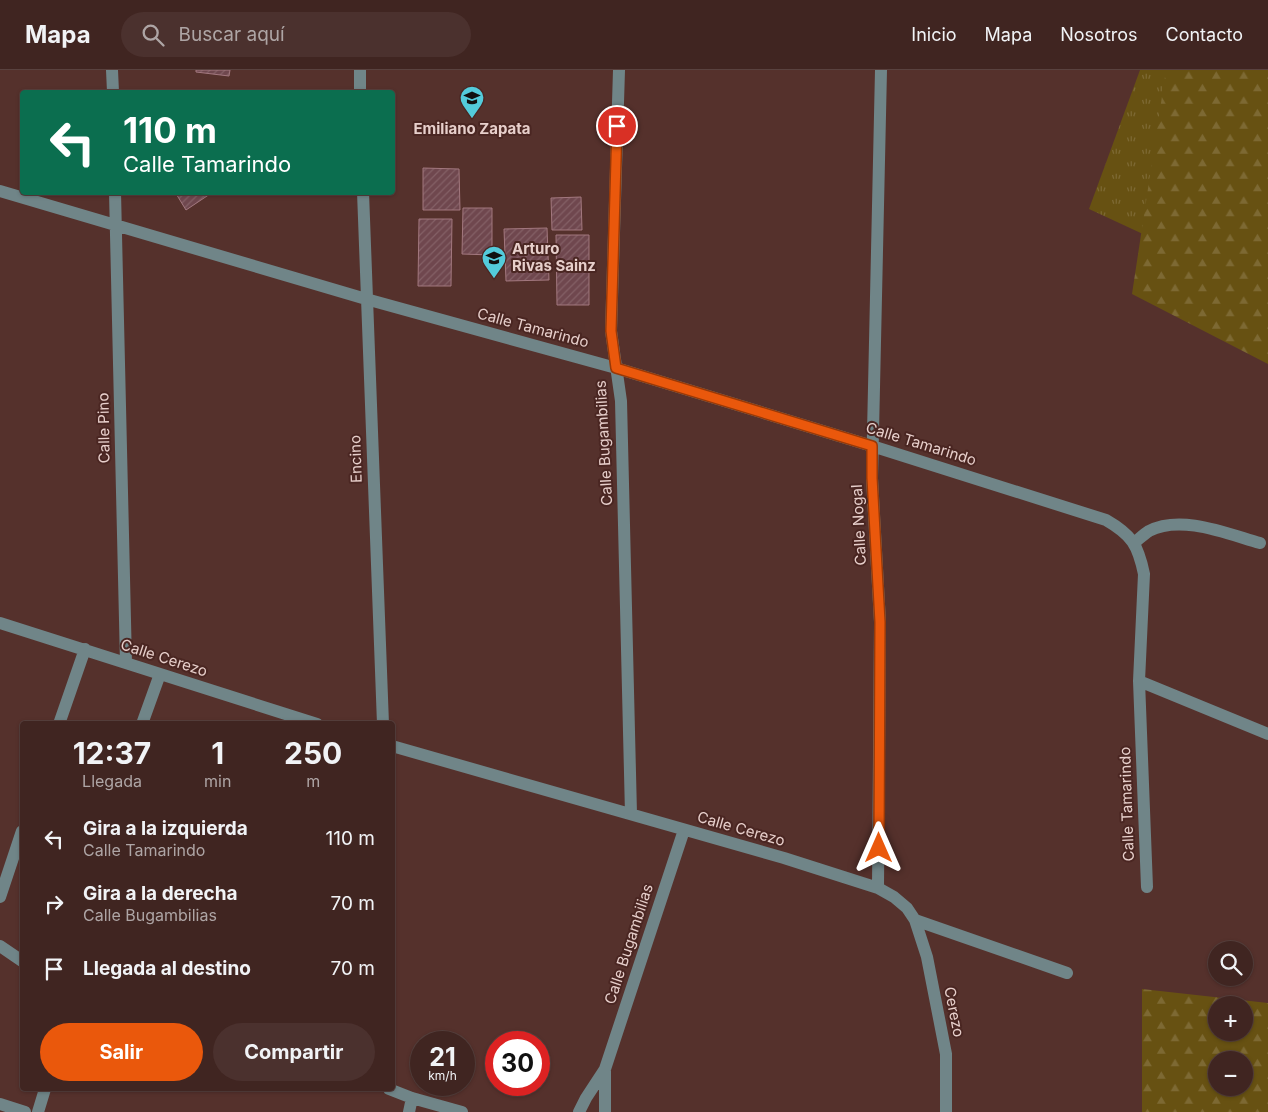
<!DOCTYPE html>
<html lang="es">
<head>
<meta charset="utf-8">
<style>
	:root { --surface:#402521; --page:#4b312e; --text:#f1f3f6; --muted:#aea5a5; --line:#59423f; --accent:#ea580c }
	body { margin:0; font-family:Inter,sans-serif; background:var(--page); color:var(--text); height:100vh; display:flex; flex-direction:column; font-size:19px; white-space:nowrap }
	* { box-sizing:border-box; margin:0 }
	p { font-size:16px; color:var(--muted) }
	.icon { flex:none; width:28px; height:28px; fill:none; stroke:currentColor; stroke-width:2; stroke-linecap:round; stroke-linejoin:round }
	.map { position:relative; flex:1; overflow:hidden }
	.details { position:absolute; left:20px; top:651px; width:375px; height:370px; display:flex; flex-direction:column; background:var(--surface); border-radius:5px; box-shadow:0 1px 4px #0004,0 0 0 1px var(--line) }
	.details>* { flex:none }
	.top-card { position:absolute; left:20px; top:20px; width:375px; height:105px; border-radius:5px; box-shadow:0 1px 4px #0004,0 0 0 1px var(--line); background:#0b6e4f; color:#fff; overflow:hidden }
	.fabs { position:absolute; left:1208px; top:871px; display:grid; gap:10px }
	.fabs a { display:grid; place-items:center; width:45px; height:45px; border-radius:50%; background:var(--surface); box-shadow:0 1px 4px #0004,0 0 0 1px var(--line); font-size:25px }
	.speed { position:absolute; left:410px; top:961px; display:flex; gap:10px; font-size:25px; font-weight:700; text-align:center }
	.speed>* { display:grid; place-content:center; width:65px; height:65px; border-radius:50%; background:var(--surface); box-shadow:0 1px 4px #0004,0 0 0 1px var(--line); line-height:1 }
	.speed small { font-size:12px; font-weight:400 }
	.speed .limit { border:8px solid #d22; background:#fff; color:#111 }
	.pin { position:absolute; display:grid; place-items:center; width:42px; height:42px; color:#fff; margin:-21px; border:2px solid #fff; border-radius:50%; box-shadow:0 1px 5px #0007 }
	.me { position:absolute; width:55px; margin:-28px; rotate:0deg; stroke-linejoin:round; filter:drop-shadow(0 0 4px #0008) }
	.turn { display:flex; align-items:center; gap:18px; height:105px; padding:0 20px; font-size:22px }
	.turn .icon { width:65px; height:65px; stroke-width:2.5 }
	.turn b { display:block; font-size:35px; line-height:42px }
	.eta { display:flex; justify-content:space-evenly; align-items:center; height:85px; text-align:center }
	.eta b { font-size:30px; font-weight:700; line-height:35px }
	.action { display:flex; gap:10px; margin-top:auto; padding:10px 20px }
	.action a { flex:1; height:58px; border-radius:30px; background:var(--accent); color:#fff; font-size:20px; font-weight:700; line-height:58px; text-align:center }
	.action a+a { background:var(--page); color:var(--text) }
	ul { padding:0; list-style:none }
	li { display:flex; align-items:center; gap:15px; height:65px; padding:0 20px }
	li div { flex:1 }
	li b { display:block; font-size:19px }
	li em { font-style:normal }
	header { display:flex; align-items:center; gap:30px; box-sizing:border-box; height:70px; padding:0 25px; background:var(--surface); border-bottom:1px solid var(--line) }
	header strong { font-size:24px }
	nav { display:flex; gap:28px; margin-inline-start:auto; font-size:18px }
	.search { width:350px; height:45px; background:var(--page); display:flex; align-items:center; gap:12px; box-sizing:border-box; padding:0 18px; border-radius:28px; color:var(--muted); font-size:19px }
	.map>svg:first-child { display:block }
</style>
</head>
<body>
<header>
<strong>Mapa</strong>
<div class="search"><svg class="icon" aria-label="search" viewBox="0 0 24 24"><circle cx="10" cy="10" r="6"/><path d="M15 15l6 6"/></svg>Buscar aquí</div>
<nav><a>Inicio</a><a>Mapa</a><a>Nosotros</a><a>Contacto</a></nav>
</header>
<div class="map">
<svg width="1268" height="1042" viewBox="0 0 1268 1042">
	<defs>
		<pattern id="grass-tufts" width="24" height="20" patternUnits="userSpaceOnUse" patternTransform="scale(1.25)"><rect width="24" height="20" fill="#675112"/><path d="M3 7l-1-3M5 7V3M7 7l1-3M15 17l-1-3M17 17v-4M19 17l1-3" fill="none" stroke="#7d6933"/></pattern>
		<pattern id="forest-firs" width="22" height="20" patternUnits="userSpaceOnUse" patternTransform="scale(1.25)"><rect width="22" height="20" fill="#675112"/><path d="M5 1l3.5 6h-7zM16 11l3.5 6h-7z" fill="#7d6933"/></pattern>
		<pattern id="building-hatch" width="6" height="6" patternUnits="userSpaceOnUse" patternTransform="scale(1.25)"><rect width="6" height="6" fill="#6f474e"/><path d="M-1 1l2-2M0 6l6-6M5 7l2-2" fill="none" stroke="#846066"/></pattern>
	</defs>
	<rect width="100%" height="100%" fill="#55312c"/>
	<path fill="url(#grass-tufts)" d="M1140,0h128v222l-179,-83z"/>
	<path fill="url(#forest-firs)" fill-rule="evenodd" d="M1166,0h102v294l-136,-70z
		M1142,919l126,14v109h-126zM1216,935h28v27h-28zM1216,990h28v28h-28z"/>
	<path fill="url(#building-hatch)" stroke="#a3787f" d="M196,0h34l-1,6 -33,-4z
		M423,98l36,1 1,41h-37z
		M175,122h38l-27,18z
		M581,127l1,33h-30l-1,-32z
		M463,138h29v47l-30,-1z
		M419,149h33l-1,67h-33z
		M547,158l2,52 -43,1 -2,-52z
		M556,165h33v70h-32z"/>
	<g fill="none" stroke-linecap="round" stroke-linejoin="round">
		<path stroke="#708588" stroke-width="12" d="M112,0l1,22
			M360,0v22
			M619,0l-8,261 10,70 10,413
			M0,121l366,108 250,69 256,78 234,74c26,15 32,25 38,54l-5,107 8,206
			M115,122l11,471
			M363,122l20,532
			M1134,473c5,-4 10,-9 15,-12 32,-17 79,3 111,12
			M0,553l317,101
			M1139,611l129,53
			M59,654l26,-75
			M142,654l18,-50
			M392,676l392,112 94,30 16,9 13,11 8,12 152,53
			M878,818l2,-266 -8,-144 9,-408
			M0,827l22,-66
			M915,850l12,37 19,97v58
			M0,876l22,15
			M605,999v43
			M389,1019l23,9 50,14
			M0,1034l25,8
			M38,1042l7,-23
			M409,1042l3,-14
			M579,1042l7,-14 19,-29 79,-239"/>
	</g>
	<g fill="none" stroke-linecap="round" stroke-linejoin="round">
		<defs>
			<path id="route" d="M617,56l-6,205 5,37 256,78v32l8,144 -1,226"/>
		</defs>
		<use href="#route" stroke="#983908" stroke-width="12"/>
		<use href="#route" stroke="#ea580c" stroke-width="9"/>
	</g>
	<defs>
		<symbol id="school-pin" viewBox="-11 -11 22 30"><path d="M0 17L-7.5 6A9.5 9.5 0 1 1 7.5 6Z" fill="#53cbdb" stroke="#4a2622"/><path d="M0-5L7-2L0 1L-7-2ZM-4 1L0 2.5L4 1V4Q0 6-4 4Z" fill="#111"/></symbol>
	</defs>
	<g fill-rule="evenodd">
		<use href="#school-pin" x="458" y="14" width="28" height="38"/>
		<use href="#school-pin" x="480" y="174" width="28" height="38"/>
	</g>
	<g text-anchor="middle" stroke-width="4" stroke-linejoin="round" paint-order="stroke">
		<g font-size="15" font-weight="bold" fill="#e7cfcb" stroke="#4a2622">
			<text x="472" y="64">Emiliano Zapata</text>
			<text x="512" y="184" text-anchor="start">Arturo<tspan x="512" dy="17">Rivas Sainz</tspan></text>
		</g>
		<g font-size="15" fill="#e7cfcb" stroke="#4a2622">
			<text transform="translate(533 258) rotate(15)" y="5">Calle Tamarindo</text>
			<text transform="translate(104 358) rotate(-91)" y="5">Calle Pino</text>
			<text transform="translate(604 373) rotate(-93)" y="5">Calle Bugambilias</text>
			<text transform="translate(921 374) rotate(17)" y="5">Calle Tamarindo</text>
			<text transform="translate(356 389) rotate(-92)" y="5">Encino</text>
			<text transform="translate(859 455) rotate(-93)" y="5">Calle Nogal</text>
			<text transform="translate(164 588) rotate(18)" y="5">Calle Cerezo</text>
			<text transform="translate(1127 734) rotate(-92)" y="5">Calle Tamarindo</text>
			<text transform="translate(741 759) rotate(16)" y="5">Calle Cerezo</text>
			<text transform="translate(629 874) rotate(-72)" y="5">Calle Bugambilias</text>
			<text transform="translate(954 942) rotate(79)" y="5">Cerezo</text>
		</g>
	</g>
</svg>
<div class="fabs">
<a><svg class="icon" aria-label="search" viewBox="0 0 24 24"><circle cx="10" cy="10" r="6"/><path d="M15 15l6 6"/></svg></a>
<a>+</a>
<a>−</a>
</div>
<div class="speed"><div>21<small>km/h</small></div><div class="limit">30</div></div>
<div class="pin" style="left:617px;top:56px;background:#d93025"><svg class="icon" aria-label="arrive" viewBox="0 0 24 24"><path d="M6 21V4h12l-3 4 3 4H6"/></svg></div>
<svg class="me" style="left:879px;top:778px" viewBox="-20 -20 40 40"><path d="M0-17L14 15 0 8-14 15z" fill="#ea580c" stroke="#fff" stroke-width="4"/></svg>
<div class="top-card">
<div class="turn"><svg class="icon" aria-label="left" viewBox="0 0 24 24"><path d="M17 20v-9H6M10 6l-5 5 5 5"/></svg><div><b>110 m</b>Calle Tamarindo</div></div>
</div>
<section class="details">
<div class="eta">
<div><b>12:37</b><p>Llegada</p></div>
<div><b>1</b><p>min</p></div>
<div><b>250</b><p>m</p></div>
</div>
<ul>
<li><svg class="icon" aria-label="left" viewBox="0 0 24 24"><path d="M17 20v-9H6M10 6l-5 5 5 5"/></svg><div><b>Gira a la izquierda</b><p>Calle Tamarindo</p></div><em>110 m</em></li>
<li><svg class="icon" aria-label="right" viewBox="0 0 24 24"><path d="M7 20v-9h11M14 6l5 5-5 5"/></svg><div><b>Gira a la derecha</b><p>Calle Bugambilias</p></div><em>70 m</em></li>
<li><svg class="icon" aria-label="arrive" viewBox="0 0 24 24"><path d="M6 21V4h12l-3 4 3 4H6"/></svg><div><b>Llegada al destino</b></div><em>70 m</em></li>
</ul>
<div class="action"><a>Salir</a><a>Compartir</a></div>
</section>
</div>
</body>
</html>
